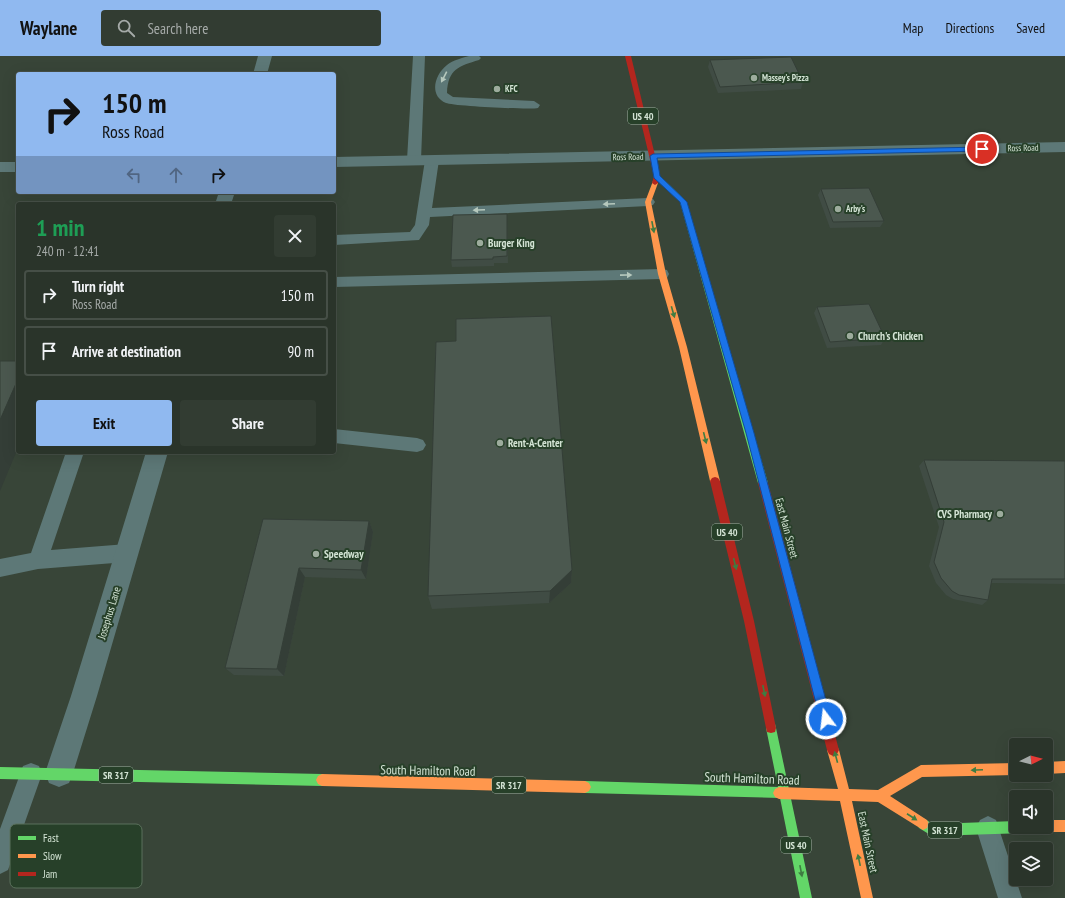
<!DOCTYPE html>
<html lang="en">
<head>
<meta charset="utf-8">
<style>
	:root { --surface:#2a342a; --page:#323c32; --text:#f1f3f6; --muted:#a5aaa8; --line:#464f47; --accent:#90b9f0 }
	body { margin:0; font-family:"PT Sans Narrow",sans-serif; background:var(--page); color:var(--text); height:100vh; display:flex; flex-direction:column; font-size:15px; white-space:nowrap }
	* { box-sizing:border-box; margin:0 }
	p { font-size:13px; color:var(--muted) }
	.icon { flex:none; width:22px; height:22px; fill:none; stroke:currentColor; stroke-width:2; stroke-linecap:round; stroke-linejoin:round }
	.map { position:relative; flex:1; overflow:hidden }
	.sheet { position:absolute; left:16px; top:146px; width:320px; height:252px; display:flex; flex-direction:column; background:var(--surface); border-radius:4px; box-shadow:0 4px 16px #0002,0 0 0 1px var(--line) }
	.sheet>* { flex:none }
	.guide { position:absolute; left:16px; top:16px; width:320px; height:122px; border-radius:4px; box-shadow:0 4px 16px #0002,0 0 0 1px var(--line); background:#90b9f0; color:#111; overflow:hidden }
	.needle { width:26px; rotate:84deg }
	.controls { position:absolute; left:1009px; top:682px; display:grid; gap:8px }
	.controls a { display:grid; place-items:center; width:44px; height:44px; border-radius:4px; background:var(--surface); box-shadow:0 4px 16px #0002,0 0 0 1px var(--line); font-size:20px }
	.pin { position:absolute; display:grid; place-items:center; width:34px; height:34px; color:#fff; margin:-17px; border:2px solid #fff; border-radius:50%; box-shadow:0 1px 4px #0007 }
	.me { position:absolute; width:44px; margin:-22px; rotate:345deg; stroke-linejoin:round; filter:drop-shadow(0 0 3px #0008) }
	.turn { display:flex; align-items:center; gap:14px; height:84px; padding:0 20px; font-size:18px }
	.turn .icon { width:52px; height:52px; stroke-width:2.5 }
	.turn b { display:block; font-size:28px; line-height:34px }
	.lanes { display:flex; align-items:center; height:38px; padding:0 20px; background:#0003; justify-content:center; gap:20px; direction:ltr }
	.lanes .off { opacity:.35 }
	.round { display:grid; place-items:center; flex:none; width:42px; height:42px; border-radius:4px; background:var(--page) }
	.overview { display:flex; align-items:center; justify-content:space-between; height:68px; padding:0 20px }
	h1 { font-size:24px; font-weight:600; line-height:30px; color:#1e9e55 }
	.action { display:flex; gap:8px; margin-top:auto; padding:8px 20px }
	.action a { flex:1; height:46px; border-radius:4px; background:var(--accent); color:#111; font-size:16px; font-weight:600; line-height:46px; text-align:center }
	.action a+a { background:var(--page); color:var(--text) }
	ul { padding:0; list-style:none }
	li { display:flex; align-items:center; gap:12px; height:50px; margin:0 8px 6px; padding:0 12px; border:2px solid var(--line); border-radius:4px }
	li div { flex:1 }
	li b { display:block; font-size:15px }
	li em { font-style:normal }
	header { display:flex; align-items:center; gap:24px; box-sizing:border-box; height:56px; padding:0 20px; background:var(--accent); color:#111 }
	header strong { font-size:19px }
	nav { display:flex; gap:22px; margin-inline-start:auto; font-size:14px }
	.search { width:280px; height:36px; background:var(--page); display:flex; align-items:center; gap:10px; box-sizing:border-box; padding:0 14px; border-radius:4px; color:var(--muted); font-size:15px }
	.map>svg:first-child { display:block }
</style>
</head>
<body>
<header>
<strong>Waylane</strong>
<div class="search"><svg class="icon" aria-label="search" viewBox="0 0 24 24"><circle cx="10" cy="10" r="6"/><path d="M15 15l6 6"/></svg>Search here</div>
<nav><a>Map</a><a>Directions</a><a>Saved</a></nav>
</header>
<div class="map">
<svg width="1065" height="842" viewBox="0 0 1065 842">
	<rect width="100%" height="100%" fill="#384538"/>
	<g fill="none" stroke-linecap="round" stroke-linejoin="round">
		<path fill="#5d7877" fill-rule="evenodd" d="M413,0h12l-4,104 -2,3h-10l-2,-3z
			M469,0h10l2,2 -2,2c-20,6 -31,9 -32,33l6,4 81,4 6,4 -2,3c-7,2 -85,-2 -92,-5 -17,-7 -12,-28 1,-38 6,-5 15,-7 22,-9z
			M432,100l5,1 2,3 -7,48 216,-10 5,1 2,3 -2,3 -5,1 -218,11 -1,8 -10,15 -85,5v-10l76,-3 5,-7 10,-65 2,-3z
			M662,213l5,1 2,4 -2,4 -5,1 -328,8v-10z
			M334,373l83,9 6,2 3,5 -3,5 -6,2 -83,-9z
			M66,396h18l-33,98 76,-6 7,3 3,6 -3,6 -7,3 -89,7 -38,8v-18l31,-6z
			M31,707l8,3 3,8 -34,96 -8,4v-45l23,-63z
			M988,760l8,4 26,78h-24l-22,-70 4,-8z"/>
		<path fill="#5d7877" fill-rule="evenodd" d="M258,0h14l-5,18h-14z
			M1065,86v10l-731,15v-10z
			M0,106h18v10h-18z
			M219,136h16l-4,12h-16z
			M146,396h22l-71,244 -24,77 -4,10 -10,4 -10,-4 -4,-10 26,-77z"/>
		<path fill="#63d668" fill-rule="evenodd" d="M657,118l2,1 27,26 82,282 -2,3 -3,1 -3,-1 -2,-3 -78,-281 -26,-26z
			M771,667l4,1 1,4 36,170h-12l-20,-100 -195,-5 -4,-2 -2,-4 2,-4 4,-2 193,6 -12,-59 1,-4z
			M0,711l322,7 4,2 2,4 -2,4 -4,2 -322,-7z
			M923,762l10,6 83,-3v6h12l-2,4 -4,2 -90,3 -13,-8 -2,-4 2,-4z"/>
		<path fill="#ff974d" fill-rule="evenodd" d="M653,125h2l3,2 -7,19 15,72 21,73 33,134 -2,3 -3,1 -3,-1 -2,-3 -31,-134 -21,-73 -13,-72z
			M833,688l4,2 2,4 10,39 29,1 43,-25 95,-2v12l-94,2 -32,19 37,24 2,4 -2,4 -4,2 -45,-28 -26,-1 21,97h-12l-21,-97 -61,-2 -4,-2 -2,-4 2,-4 4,-2 59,2 -11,-39 2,-4z
			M1065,705v12l-19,1v-12z
			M322,718l263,7 4,2 2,4 -2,4 -4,2 -263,-7 -4,-2 -2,-4 2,-4z
			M1046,764h19v12h-19l-4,-2 -1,-3h5z"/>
		<path fill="#b3261e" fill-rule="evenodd" d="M625,0h6l29,120 -2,7 -3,2 -3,-2 2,-7z
			M715,421l3,1 2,3 34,140 22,107 -1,4 -4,1 -4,-1 -1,-4 -22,-107 -34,-140 2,-3z
			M763,423l3,1 2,3 71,267 -2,4 -4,2 -4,-2 -2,-4 -69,-267 2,-3z"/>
	</g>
	<path fill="#404c44" d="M710,4l93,22 -2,7 -83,4 -10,-26z
		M821,133l63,32 -4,6 -50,1 -12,-33z
		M507,158l1,49h-14v3l-42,1 -1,-7z
		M817,251l68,31 -4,7 -54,3 -13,-35z
		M924,404l141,1v123l-74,-1 -3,17 -6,5 -29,-6 -7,-4 -10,-12 -7,-17 10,-39 -20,-61z
		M263,463l106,2 4,11 -7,47 -61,-2 -21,99 -50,-1 -9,-7z
		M572,514l-1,13 -22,20 -117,6 -4,-13z"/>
	<path fill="#343e37" d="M18,323v69l-18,43v-71z
		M369,465l4,11 -7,47 -5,-9z
		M299,512l6,9 -21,99 -7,-7z
		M572,514l-1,13 -22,20 1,-12z"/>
	<path fill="#4b584f" stroke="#343e37" d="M791,1l12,25 -83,5 -10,-27z
		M869,132l15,33 -51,1 -12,-33z
		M507,158v42l-14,1v2l-42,1 2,-45z
		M869,248l16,34 -55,4 -13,-35z
		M551,260l21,254 -22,21 -122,5 8,-254 20,-1v-22z
		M0,305h18v18l-18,41z
		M924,404l141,1v118h-73l-4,21 -29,-5 -7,-4 -11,-13 -7,-16 10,-40z
		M263,463l106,2 -8,49 -62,-2 -22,101 -52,-1z"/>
	<defs><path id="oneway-solid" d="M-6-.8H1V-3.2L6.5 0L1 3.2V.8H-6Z"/></defs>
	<g fill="#b6c8bd">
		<use href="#oneway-solid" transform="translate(444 21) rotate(117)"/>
		<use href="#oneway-solid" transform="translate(609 148) rotate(177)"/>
		<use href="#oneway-solid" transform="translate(479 154) rotate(177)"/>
		<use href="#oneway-solid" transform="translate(626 219) rotate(-1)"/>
	</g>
	<g fill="#3f7c42">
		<use href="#oneway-solid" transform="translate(653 171) rotate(79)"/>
		<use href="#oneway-solid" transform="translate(673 256) rotate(74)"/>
		<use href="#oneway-solid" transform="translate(705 382) rotate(76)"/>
		<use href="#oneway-solid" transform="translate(735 508) rotate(76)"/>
		<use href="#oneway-solid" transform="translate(764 635) rotate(78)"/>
		<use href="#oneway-solid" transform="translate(836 701) rotate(-105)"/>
		<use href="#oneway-solid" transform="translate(977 714) rotate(178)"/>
		<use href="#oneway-solid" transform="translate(912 761) rotate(33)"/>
		<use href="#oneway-solid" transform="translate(859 804) rotate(-102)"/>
		<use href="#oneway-solid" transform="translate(801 815) rotate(79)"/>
	</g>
	<path fill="#1a73e8" stroke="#114b97" d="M982,91l3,2 -1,2 -327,7 3,18 27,26 67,231 77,286 -2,4 -3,2 -4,-2 -2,-4 -74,-286 -66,-231 -26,-24 -4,-22 3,-2z"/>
	<g fill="#9dac9d" stroke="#274029" stroke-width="1.5">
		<circle cx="754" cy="22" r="4"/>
		<circle cx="497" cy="33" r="4"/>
		<circle cx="838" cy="153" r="4"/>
		<circle cx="480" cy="187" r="4"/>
		<circle cx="850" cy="280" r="4"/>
		<circle cx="500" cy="387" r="4"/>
		<circle cx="1000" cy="458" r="4"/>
		<circle cx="316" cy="498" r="4"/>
	</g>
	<g text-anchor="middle" stroke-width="4" stroke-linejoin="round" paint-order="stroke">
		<g font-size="9" font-weight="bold" fill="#d3e3d4" stroke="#274029" text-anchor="start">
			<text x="762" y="25">Massey's Pizza</text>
			<text x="505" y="36">KFC</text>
			<text x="846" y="156">Arby's</text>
		</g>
		<g font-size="9" fill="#d3e3d4" stroke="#274029">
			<text transform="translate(1023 92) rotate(-1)" y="3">Ross Road</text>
			<text transform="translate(628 101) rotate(-1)" y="3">Ross Road</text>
		</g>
		<g fill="#274029" stroke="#9fb2a1" stroke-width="1">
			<rect x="628" y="52" width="30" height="16" rx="3"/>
			<rect x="712" y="468" width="30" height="16" rx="3"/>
			<rect x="99" y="711" width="34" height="16" rx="3"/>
			<rect x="492" y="721" width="34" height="16" rx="3"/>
			<rect x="928" y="766" width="34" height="16" rx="3"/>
			<rect x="781" y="781" width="30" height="16" rx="3"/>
		</g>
		<g font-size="10" font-weight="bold" fill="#d3e3d4">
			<text x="643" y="64">US 40</text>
			<text x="727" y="480">US 40</text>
			<text x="116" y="723">SR 317</text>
			<text x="509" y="733">SR 317</text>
			<text x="945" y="778">SR 317</text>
			<text x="796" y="793">US 40</text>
		</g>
		<g font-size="11" font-weight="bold" fill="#d3e3d4" stroke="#274029" text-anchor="start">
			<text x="488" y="191">Burger King</text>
			<text x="858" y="284">Church's Chicken</text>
			<text x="508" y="391">Rent-A-Center</text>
			<text x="992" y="462" text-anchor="end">CVS Pharmacy</text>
			<text x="324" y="502">Speedway</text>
		</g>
		<g font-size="11" fill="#d3e3d4" stroke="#274029">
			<text transform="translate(787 472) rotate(75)" y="4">East Main Street</text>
			<text transform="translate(109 557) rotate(-73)" y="4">Josephus Lane</text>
			<text transform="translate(868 786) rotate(78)" y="4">East Main Street</text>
		</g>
		<g font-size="13" fill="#d3e3d4" stroke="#274029">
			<text transform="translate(428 714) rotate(1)" y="5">South Hamilton Road</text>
			<text transform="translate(752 722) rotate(2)" y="5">South Hamilton Road</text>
		</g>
	</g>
	<rect x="10" y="768" width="132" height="64" rx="6" fill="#274029" stroke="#5b715c" stroke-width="1"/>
	<rect x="18" y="780" width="18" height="4" fill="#63d668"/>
	<rect x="18" y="798" width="18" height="4" fill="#ff974d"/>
	<rect x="18" y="816" width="18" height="4" fill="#b3261e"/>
	<g font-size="11" fill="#d3e3d4">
		<text x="43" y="786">Fast</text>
		<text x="43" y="804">Slow</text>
		<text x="43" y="822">Jam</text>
	</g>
</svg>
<div class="controls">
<a><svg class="needle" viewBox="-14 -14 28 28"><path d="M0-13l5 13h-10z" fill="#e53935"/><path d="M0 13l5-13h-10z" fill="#a5aaa8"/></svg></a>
<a><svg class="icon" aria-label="sound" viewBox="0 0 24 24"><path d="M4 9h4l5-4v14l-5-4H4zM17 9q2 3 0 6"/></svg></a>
<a><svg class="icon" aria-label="layers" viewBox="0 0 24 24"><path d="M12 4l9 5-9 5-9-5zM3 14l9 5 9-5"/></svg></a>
</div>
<div class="pin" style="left:982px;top:93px;background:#d93025"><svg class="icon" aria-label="arrive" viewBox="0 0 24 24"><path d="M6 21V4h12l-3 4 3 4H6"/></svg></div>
<svg class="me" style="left:826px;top:663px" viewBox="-20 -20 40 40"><circle r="17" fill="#1a73e8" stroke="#fff" stroke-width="3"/><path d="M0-11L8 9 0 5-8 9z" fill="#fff"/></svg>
<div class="guide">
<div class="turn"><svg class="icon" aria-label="right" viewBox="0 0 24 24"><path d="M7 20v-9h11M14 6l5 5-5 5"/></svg><div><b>150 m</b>Ross Road</div></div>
<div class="lanes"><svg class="icon off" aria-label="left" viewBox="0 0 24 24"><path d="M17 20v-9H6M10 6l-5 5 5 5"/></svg><svg class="icon off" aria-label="ahead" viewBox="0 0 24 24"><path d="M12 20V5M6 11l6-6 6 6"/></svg><svg class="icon" aria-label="right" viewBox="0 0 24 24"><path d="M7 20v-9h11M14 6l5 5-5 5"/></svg></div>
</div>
<section class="sheet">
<div class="overview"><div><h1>1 min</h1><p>240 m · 12:41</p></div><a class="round"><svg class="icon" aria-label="close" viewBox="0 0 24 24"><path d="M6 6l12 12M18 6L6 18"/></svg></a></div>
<ul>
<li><svg class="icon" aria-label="right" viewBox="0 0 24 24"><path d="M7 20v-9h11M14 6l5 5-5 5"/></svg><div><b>Turn right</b><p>Ross Road</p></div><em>150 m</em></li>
<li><svg class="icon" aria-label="arrive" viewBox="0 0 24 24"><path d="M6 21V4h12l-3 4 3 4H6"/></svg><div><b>Arrive at destination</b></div><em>90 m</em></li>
</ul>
<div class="action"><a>Exit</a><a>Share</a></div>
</section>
</div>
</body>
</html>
